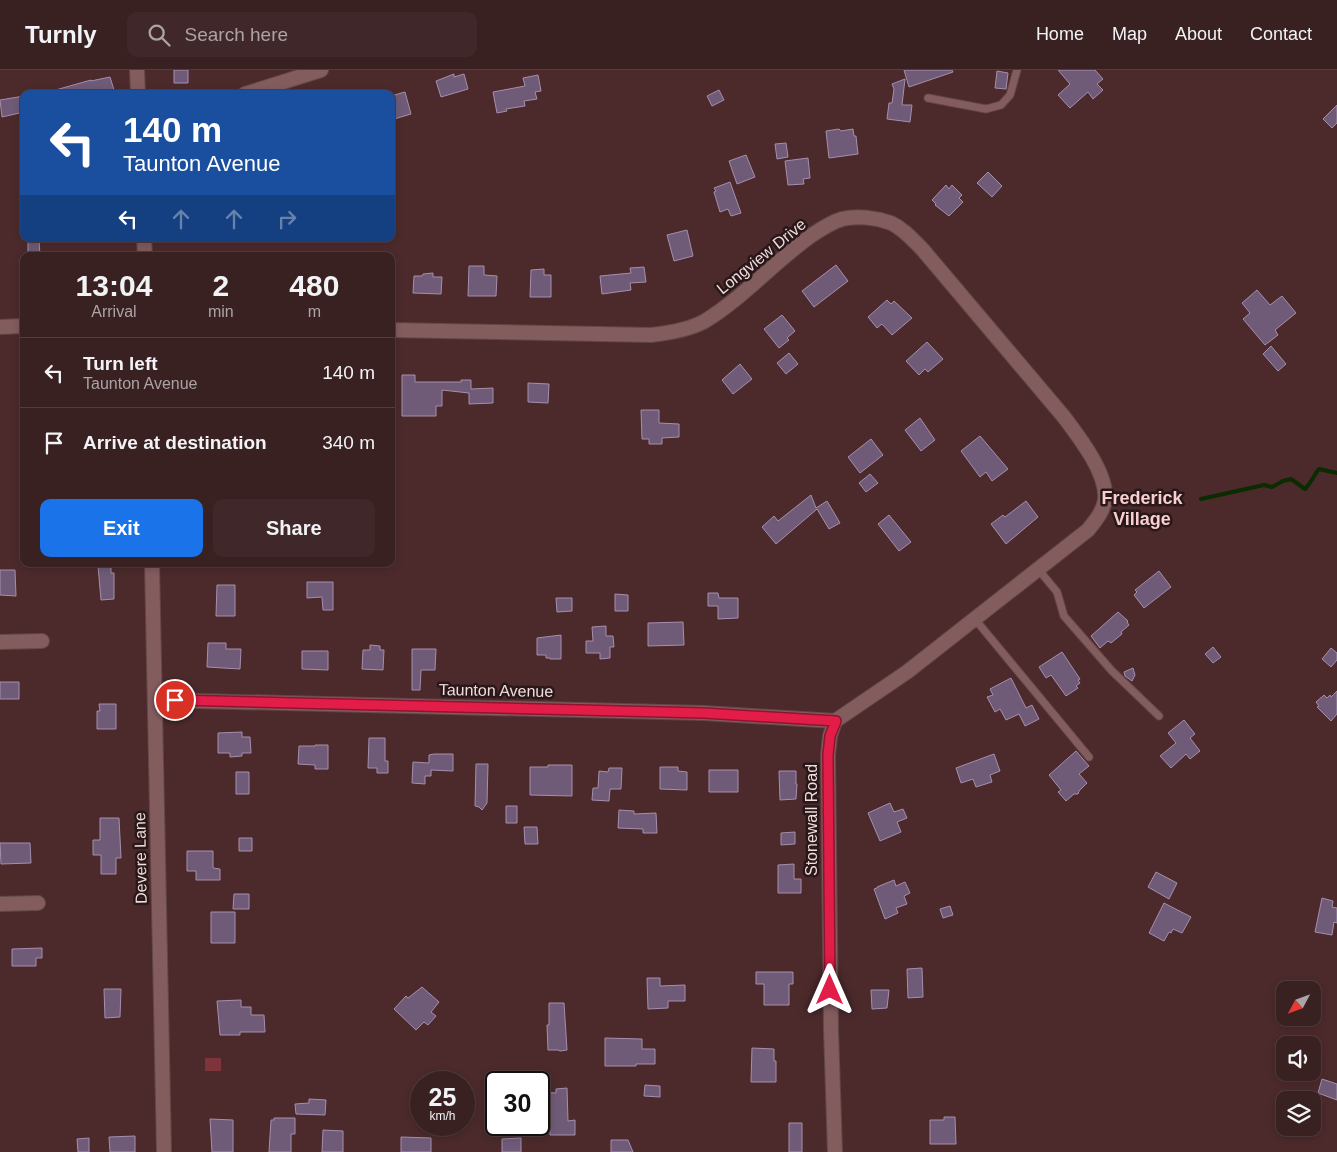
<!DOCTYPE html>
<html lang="en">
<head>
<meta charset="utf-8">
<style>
	:root { --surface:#392021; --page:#40282a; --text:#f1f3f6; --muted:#aba3a5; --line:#533e3f; --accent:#1a73e8 }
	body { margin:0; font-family:Helvetica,sans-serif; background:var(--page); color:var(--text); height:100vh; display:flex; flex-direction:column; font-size:19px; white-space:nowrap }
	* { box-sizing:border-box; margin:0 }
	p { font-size:16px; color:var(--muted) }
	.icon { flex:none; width:28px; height:28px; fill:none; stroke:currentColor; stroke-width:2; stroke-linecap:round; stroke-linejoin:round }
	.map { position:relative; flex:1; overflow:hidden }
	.drawer { position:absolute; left:20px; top:182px; width:375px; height:315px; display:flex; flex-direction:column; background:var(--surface); border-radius:10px; box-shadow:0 2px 8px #0003,0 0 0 1px var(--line) }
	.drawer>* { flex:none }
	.guide { position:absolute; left:20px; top:20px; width:375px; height:152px; border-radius:10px; box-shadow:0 2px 8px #0003,0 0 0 1px var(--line); background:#1a4fa0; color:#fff; overflow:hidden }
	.needle { width:32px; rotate:229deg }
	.fabs { position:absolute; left:1276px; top:911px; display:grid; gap:10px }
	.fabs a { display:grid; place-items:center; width:45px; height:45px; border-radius:10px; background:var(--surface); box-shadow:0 2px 8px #0003,0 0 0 1px var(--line); font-size:25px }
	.speed { position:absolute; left:410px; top:1001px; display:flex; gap:10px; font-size:25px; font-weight:700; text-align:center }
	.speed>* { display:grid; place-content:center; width:65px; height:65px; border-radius:50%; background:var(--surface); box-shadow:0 2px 8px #0003,0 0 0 1px var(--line); line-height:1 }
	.speed small { font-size:12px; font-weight:400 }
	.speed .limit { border:2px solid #111; border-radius:8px; background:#fff; color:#111 }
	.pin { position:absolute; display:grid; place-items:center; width:42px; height:42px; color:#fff; margin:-21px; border:2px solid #fff; border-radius:50%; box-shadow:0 1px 5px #0007 }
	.me { position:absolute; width:55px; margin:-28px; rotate:0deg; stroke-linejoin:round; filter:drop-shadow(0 0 4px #0008) }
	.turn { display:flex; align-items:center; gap:18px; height:105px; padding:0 20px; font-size:22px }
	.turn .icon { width:65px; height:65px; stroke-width:2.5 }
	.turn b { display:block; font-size:35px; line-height:42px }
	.lanes { display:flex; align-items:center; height:48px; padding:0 20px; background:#0003; justify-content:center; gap:25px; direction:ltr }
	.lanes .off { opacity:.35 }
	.eta { display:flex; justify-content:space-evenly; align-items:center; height:85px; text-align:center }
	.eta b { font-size:30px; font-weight:800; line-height:35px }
	.button { display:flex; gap:10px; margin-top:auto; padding:10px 20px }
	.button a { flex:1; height:58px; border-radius:10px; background:var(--accent); color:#fff; font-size:20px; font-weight:800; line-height:58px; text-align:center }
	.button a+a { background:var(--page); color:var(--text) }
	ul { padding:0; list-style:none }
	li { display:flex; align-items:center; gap:15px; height:70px; padding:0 20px; border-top:1px solid var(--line) }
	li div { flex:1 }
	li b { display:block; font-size:19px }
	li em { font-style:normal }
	header { display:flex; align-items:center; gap:30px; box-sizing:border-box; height:70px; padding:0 25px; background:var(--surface); border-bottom:1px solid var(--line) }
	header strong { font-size:24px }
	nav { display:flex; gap:28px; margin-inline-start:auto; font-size:18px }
	.search { width:350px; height:45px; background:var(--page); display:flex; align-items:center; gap:12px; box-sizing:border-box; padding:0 18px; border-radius:10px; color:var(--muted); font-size:19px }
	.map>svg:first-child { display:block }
</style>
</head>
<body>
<header>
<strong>Turnly</strong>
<div class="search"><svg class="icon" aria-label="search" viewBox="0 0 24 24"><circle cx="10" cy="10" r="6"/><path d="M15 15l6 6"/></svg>Search here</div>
<nav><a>Home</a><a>Map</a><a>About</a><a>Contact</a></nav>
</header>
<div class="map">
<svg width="1337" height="1082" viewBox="0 0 1337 1082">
	<rect width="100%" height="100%" fill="#4c2a2c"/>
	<path fill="#7d343b" d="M205,988h16v13h-16z"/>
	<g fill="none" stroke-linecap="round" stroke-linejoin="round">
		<path stroke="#0b2b00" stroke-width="4" d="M1201,429l63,-14 8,2 11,-6 8,-2 14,10c7,-7 8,-13 14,-20l18,4"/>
	</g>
	<path fill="#6f5b77" stroke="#a58fad" d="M174,0h14v13h-14z
		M904,0h48l1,2 -44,15z
		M1058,0h37l8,9 -6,5 6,6 -10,9 -5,-7 -18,16 -12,-13 12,-11z
		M997,1l11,2 -2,16 -11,-1z
		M454,4v3l10,-3 4,15 -27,8 -5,-16z
		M538,5l3,16 -6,1 2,7 -13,2 1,5 -19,3 1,2 -10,2 -4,-21 32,-6 -2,-8z
		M110,7l4,13 -7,2v2h-55v-3l39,-11v1z
		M905,9l-3,26h10l-2,17 -23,-3 2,-16h3l2,-14 -2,-5z
		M719,20l5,10 -12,6 -5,-10z
		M405,22l6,22 -20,6v-24z
		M24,26v16l-22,5 -2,-17z
		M1337,35v18l-5,5 -9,-9z
		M839,59l2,2 12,-2 1,7h2l2,18 -29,4 -3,-27z
		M786,73l2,14 -11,2 -2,-15z
		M746,85l9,22 -18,7 -8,-23z
		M808,88l2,20 -7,1 1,5 -16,1 -3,-24z
		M988,102l14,14 -10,11 -15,-14z
		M730,112l11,31 -10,3 -3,-7 -8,3 -6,-20 2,-1 -2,-3z
		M946,115l3,4 3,-4 10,10 -3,3 4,4 -14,14 -14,-11 1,-1 -4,-4z
		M687,160l6,26 -19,5 -7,-26z
		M28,170h11l1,16h-12z
		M836,195l12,16 -34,26 -12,-16z
		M469,196h15v9l13,1 -1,20h-28z
		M644,197l2,15 -16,1 1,7 -29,4 -2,-18 31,-3 -1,-5z
		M544,199v6h7v22h-21l1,-27z
		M433,203v4h9l-1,17 -28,-1 1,-17h8l1,-2z
		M1257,220l13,15 12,-9 14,17 -21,17 3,5 -13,10 -22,-26 7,-6 -8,-10z
		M887,230l4,4 3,-3 18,17 -20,17 -10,-11 -5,4 -9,-11z
		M782,245l13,16 -8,7 2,2 -10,8 -15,-19z
		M927,272l16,17 -15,13 -3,-3 -6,6 -13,-14z
		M1271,276l15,18 -8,7 -15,-17z
		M789,283l9,11 -12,10 -9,-11z
		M740,294l12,15 -19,15 -11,-14z
		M402,305h13v7h46v-2h10v9l22,-1v15l-24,1v-11l-27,-3v16h-6v10h-34z
		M528,313l21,1 -1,19 -20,-1z
		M641,340h18v13l20,1v13l-17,1v6h-13v-5h-7z
		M920,348l15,22 -14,11 -16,-21z
		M980,366l28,33 -16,12 -6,-9 -6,5 -19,-26z
		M871,369l12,16 -23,18 -12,-16z
		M870,404l8,9 -12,9 -7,-9z
		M811,425l5,13 11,-7 13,22 -11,6 -12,-20 -41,35 -14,-17 12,-11 4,5z
		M1026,431l12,16 -32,27 -15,-20 12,-9 2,2z
		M889,445l22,27 -12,9 -21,-27z
		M111,495v8h3v26l-13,1 -3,-34z
		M0,500h15l1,26 -16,-1z
		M1159,501l12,16 -27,21 -10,-13 3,-3 -2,-2z
		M307,512h26v28h-10l-1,-13 -15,1z
		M217,515h18v31h-19z
		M708,523h10l1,5h19v20l-20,1v-13h-10z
		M615,524l13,1v16h-13z
		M556,528h16v13l-15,1z
		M1118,542l10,9 -1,1 2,3 -8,7 1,2 -11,9 -3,-2 -8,7 -9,-12z
		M683,552l1,23 -36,1v-23z
		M606,556v10h7l1,11h-4v11l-10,1v-6h-14v-12h7l-1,-14z
		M561,565v24h-11v-1h-4v-3h-9v-17z
		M208,573h18v6h15l-1,20 -33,-2z
		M370,575l10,1v4h4l-1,20 -21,-1 1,-19h7z
		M1213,577l8,10 -8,6 -8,-9z
		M1331,578l6,5v7l-6,7 -9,-8z
		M412,579h24l-1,21h-14l-1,20h-8z
		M302,581h26v19l-26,-1z
		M1062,582l18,27 -2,1 2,3 -4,3 2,2 -12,8 -15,-21 -5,3 -7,-11z
		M1133,598l2,7 -3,6 -7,-5 -1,-4z
		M1011,608l15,30 6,-3 7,14 -14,7 -6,-12 -13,6 -6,-11 -5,3 -8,-15 6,-2 -3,-6z
		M0,612h19v17h-19z
		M1337,621v23l-6,7 -14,-14 2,-1 -3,-4 8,-7 3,3 3,-3 1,2z
		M99,634h17v25h-19v-18h3z
		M1184,650l11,14 -5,4 10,13 -10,8 -4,-5 -15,14 -11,-12 16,-13 -8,-10z
		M242,662v5h8l1,16h-9v3l-12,1v-4h-12v-20z
		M369,668h16v23h3v12h-11v-5h-9z
		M315,675h13v24h-13v-4l-17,-1 1,-18h16z
		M1076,681l13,15 -10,8 8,9 -8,8 -1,3h-4l-8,7 -8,-9 3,-2 -12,-15z
		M434,684h19v17l-22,-1v6h-6v8l-13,-1 1,-21 16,1v-8z
		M994,684l6,17 -10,4 2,7 -16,5 -3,-8 -12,4 -5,-15z
		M476,694h12l-1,39 -5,7 -3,-3 -4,-1z
		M548,695h24v31l-42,-1v-28h18z
		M660,697h18v4l9,1v18l-27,-1z
		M609,698h13l-1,21h-11l-1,12 -17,-1 1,-12h5l1,-17 9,1z
		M709,700h29v22h-29z
		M779,701h17v13h1l-1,15 -16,1z
		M236,702h13v22h-13z
		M890,733l4,9 9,-3 4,9 -10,4 4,10 -21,9 -12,-28z
		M506,736h11v17h-11z
		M619,740l15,1v3l22,-1 1,20h-14v-4l-25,-1z
		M100,748h19l2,40h-5v16h-15v-19h-8v-15h7z
		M524,757h13l1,17h-13z
		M795,762v12l-14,1v-12z
		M239,768h13v13h-13z
		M0,773h30l1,20 -30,1z
		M187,781h26v17l7,1v11h-24v-9h-9z
		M794,794v15h7v14h-23v-28z
		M1156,802l21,11 -8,16 -21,-12z
		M894,810l2,6 9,-4 5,11 -6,3 3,8 -11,4 2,5 -13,6 -11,-30 3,-1v-1z
		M234,824h15v15h-16z
		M1322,828l11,3 -1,6 5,1v15l-3,-1 -2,13 -17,-3z
		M1164,833l27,14 -9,16 -9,-4 -2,4 -2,-1 -5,9 -15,-8z
		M950,836l3,9 -10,3 -3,-9z
		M211,842h24v31h-24z
		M42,878v10h-6v8h-24v-17z
		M922,898l1,29 -15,1 -1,-29z
		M756,902h37v12h-4v21h-25v-21h-8z
		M647,908h13v8l25,-1v16h-17v7l-20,1z
		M422,917l17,15 -8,10 5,4 -8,9 -4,-3 -8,8 -22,-21 12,-13 2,2z
		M104,919h17l-1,28 -15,1z
		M871,920h18l-2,18 -15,1z
		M241,930v7h10v8h13l1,17h-25v3h-20l-3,-34z
		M549,933h15l3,47 -7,1 -2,-1h-10l-1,-25h2z
		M605,968l37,1v10h13v15h-19v2h-31z
		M752,978l22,1v12h2v21h-25z
		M1322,1009l15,5v16l-19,-7z
		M645,1015l15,1v11l-16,-1z
		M567,1018l1,33 7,-1v15h-25l-1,-26h-10v-17l17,1v-4z
		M309,1029l17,1 -1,15 -29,-1 -1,-10 14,-1z
		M944,1047h11l1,27h-26v-24h14z
		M274,1048h21v16h-4v18h-22l2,-32h3z
		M210,1049l23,1v32h-21z
		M789,1053h13v29h-13z
		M323,1060l20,1v21h-21z
		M135,1066v16h-25l-1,-15z
		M401,1067l30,1v14h-30z
		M89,1068v14h-11l-1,-13z
		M521,1068v14h-19v-13z
		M611,1070h17l5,12h-22z"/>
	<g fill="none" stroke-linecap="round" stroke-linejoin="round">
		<defs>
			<path id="service" d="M928,28l58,11 15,-4 9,-10 7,-25
				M1038,499l19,23 7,24 48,55 47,45
				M974,548l115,139"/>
			<path id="minor" d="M137,0l1,24
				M245,24l76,-24
				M144,169l1,17
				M0,257l24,-1
				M391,260l260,5c18,-2 38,-5 54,-14 39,-24 70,-60 107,-86 9,-6 20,-13 30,-16 15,-4 35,-1 49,4 13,6 22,17 32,27l141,167c15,20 44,57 41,83 -2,12 -10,21 -17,30l-181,142 -72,49 -5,15 -2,19 3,275 4,122
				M152,494l12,588
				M0,572l42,-1
				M155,630l549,13 131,8
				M0,834l38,-1"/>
		</defs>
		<use href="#service" stroke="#634748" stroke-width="9"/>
		<use href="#minor" stroke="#634748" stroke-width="16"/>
		<use href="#service" stroke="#835c5e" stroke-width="7"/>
		<use href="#minor" stroke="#835c5e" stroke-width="14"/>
	</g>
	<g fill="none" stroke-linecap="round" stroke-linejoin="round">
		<defs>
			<path id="route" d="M175,630l529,13 132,8 -6,15 -2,19 2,235"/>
		</defs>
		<use href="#route" stroke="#92132f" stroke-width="12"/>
		<use href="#route" stroke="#e11d48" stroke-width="9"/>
	</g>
	<g text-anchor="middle" stroke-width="5" stroke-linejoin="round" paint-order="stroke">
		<g font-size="16" fill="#f2dcdc" stroke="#281819">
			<text transform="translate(761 186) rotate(-39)" y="6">Longview Drive</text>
			<text transform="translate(496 620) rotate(1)" y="6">Taunton Avenue</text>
			<text transform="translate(811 750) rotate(-90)" y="6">Stonewall Road</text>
			<text transform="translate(140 788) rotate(-91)" y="6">Devere Lane</text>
		</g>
		<g font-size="18" font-weight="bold" fill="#facecf" stroke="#281819">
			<text x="1142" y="434">Frederick<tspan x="1142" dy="21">Village</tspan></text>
		</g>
	</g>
</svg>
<div class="fabs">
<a><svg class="needle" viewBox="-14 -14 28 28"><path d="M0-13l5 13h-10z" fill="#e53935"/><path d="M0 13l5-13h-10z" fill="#aba3a5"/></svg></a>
<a><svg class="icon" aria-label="sound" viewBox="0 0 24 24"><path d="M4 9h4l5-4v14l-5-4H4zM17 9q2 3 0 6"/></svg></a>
<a><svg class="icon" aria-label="layers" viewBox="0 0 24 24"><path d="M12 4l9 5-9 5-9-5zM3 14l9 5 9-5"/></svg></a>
</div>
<div class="speed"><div>25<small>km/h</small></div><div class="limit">30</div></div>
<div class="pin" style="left:175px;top:630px;background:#d93025"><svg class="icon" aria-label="arrive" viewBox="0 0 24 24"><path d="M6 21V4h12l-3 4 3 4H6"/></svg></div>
<svg class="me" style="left:830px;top:920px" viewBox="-20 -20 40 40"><path d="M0-17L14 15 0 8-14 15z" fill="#e11d48" stroke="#fff" stroke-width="4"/></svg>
<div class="guide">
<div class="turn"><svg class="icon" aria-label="left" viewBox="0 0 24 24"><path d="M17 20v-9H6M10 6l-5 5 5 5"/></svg><div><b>140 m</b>Taunton Avenue</div></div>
<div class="lanes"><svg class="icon" aria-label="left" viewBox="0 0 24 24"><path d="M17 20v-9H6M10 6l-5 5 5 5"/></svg><svg class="icon off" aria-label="ahead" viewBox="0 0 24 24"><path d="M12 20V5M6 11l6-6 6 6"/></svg><svg class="icon off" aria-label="ahead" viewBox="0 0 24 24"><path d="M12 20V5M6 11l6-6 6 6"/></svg><svg class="icon off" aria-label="right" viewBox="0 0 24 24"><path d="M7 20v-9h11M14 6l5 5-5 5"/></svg></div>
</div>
<section class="drawer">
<div class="eta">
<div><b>13:04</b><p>Arrival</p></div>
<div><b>2</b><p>min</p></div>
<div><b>480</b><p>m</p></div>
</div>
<ul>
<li><svg class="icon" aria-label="left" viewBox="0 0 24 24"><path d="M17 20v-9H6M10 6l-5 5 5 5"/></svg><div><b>Turn left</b><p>Taunton Avenue</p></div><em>140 m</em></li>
<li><svg class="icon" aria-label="arrive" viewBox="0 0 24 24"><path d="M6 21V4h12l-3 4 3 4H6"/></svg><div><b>Arrive at destination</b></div><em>340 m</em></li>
</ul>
<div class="button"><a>Exit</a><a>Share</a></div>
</section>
</div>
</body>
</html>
